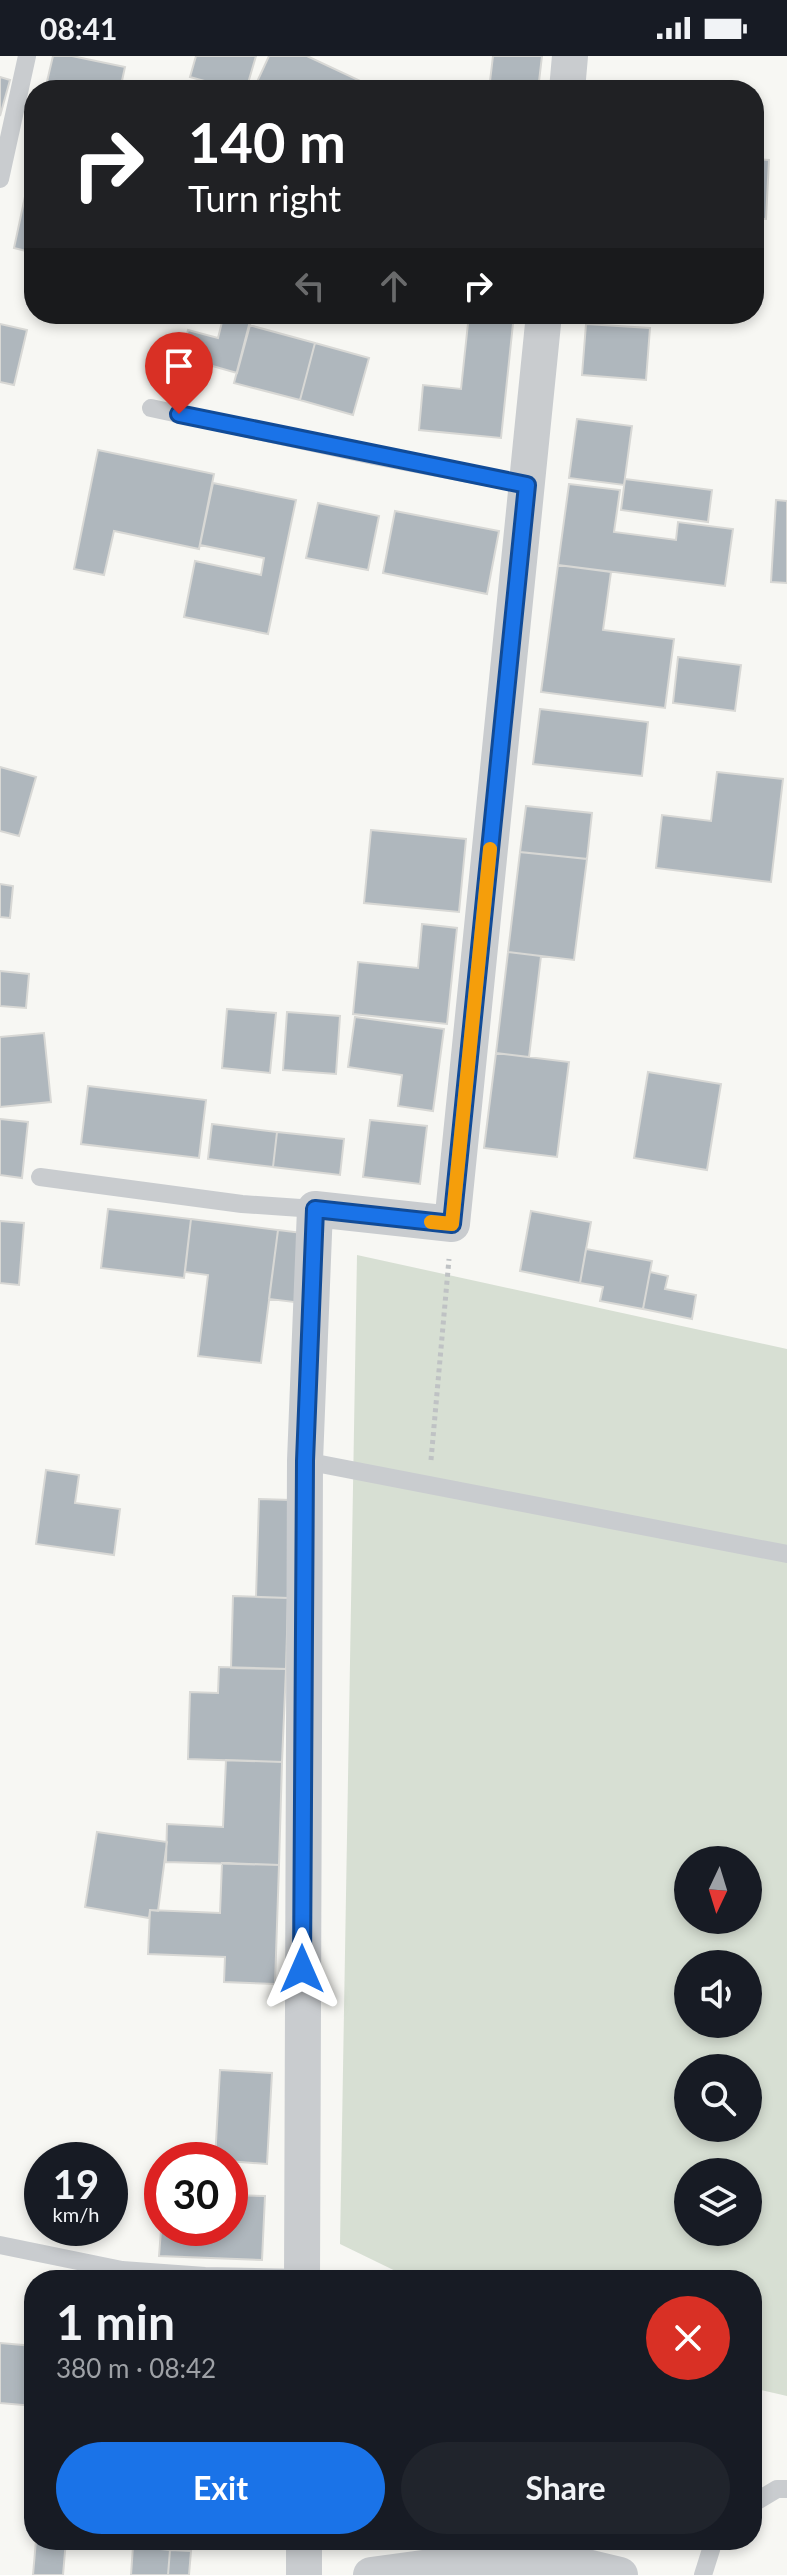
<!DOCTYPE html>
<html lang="en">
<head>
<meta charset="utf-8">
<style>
	:root { --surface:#171b24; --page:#20242c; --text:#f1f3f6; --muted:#9ea1a6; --accent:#1a73e8 }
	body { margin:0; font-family:Lato,sans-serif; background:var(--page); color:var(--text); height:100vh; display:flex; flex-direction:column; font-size:30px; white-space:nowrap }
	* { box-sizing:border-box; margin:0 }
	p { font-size:26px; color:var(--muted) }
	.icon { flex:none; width:44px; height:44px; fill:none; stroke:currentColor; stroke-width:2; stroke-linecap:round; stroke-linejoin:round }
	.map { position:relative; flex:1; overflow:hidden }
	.sheet { position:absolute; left:24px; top:2214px; width:738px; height:280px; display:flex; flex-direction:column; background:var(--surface); border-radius:32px; box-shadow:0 4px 12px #0003 }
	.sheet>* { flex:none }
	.banner { position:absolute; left:24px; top:24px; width:740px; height:244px; border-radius:32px; box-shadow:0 4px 12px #0003; background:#202124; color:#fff; overflow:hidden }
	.needle { width:52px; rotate:184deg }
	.buttons { position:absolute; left:674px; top:1790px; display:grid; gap:16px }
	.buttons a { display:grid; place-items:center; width:88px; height:88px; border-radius:50%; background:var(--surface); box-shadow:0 4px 12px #0003; font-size:40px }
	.speed { position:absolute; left:24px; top:2086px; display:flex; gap:16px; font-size:40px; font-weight:700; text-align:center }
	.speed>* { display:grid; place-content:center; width:104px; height:104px; border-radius:50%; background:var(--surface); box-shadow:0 4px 12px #0003; line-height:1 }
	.speed small { font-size:20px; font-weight:400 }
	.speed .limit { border:12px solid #d22; background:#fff; color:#111 }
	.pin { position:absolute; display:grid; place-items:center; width:68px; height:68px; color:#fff; margin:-82px -34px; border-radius:50% 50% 50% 0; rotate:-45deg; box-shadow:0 0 8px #0007 }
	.pin .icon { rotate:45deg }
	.me { position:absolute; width:88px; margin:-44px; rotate:0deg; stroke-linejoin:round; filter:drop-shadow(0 0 6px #0008) }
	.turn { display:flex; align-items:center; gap:28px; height:168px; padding:0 32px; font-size:36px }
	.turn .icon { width:104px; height:104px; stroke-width:2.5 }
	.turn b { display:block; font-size:56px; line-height:68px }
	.lanes { display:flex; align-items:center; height:76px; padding:0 32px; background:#0003; justify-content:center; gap:40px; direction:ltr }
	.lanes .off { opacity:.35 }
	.round { display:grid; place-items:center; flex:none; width:84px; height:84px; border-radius:42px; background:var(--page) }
	.head { display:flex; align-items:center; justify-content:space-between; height:136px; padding:0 32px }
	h1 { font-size:48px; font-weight:700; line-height:60px }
	.cta { display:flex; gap:16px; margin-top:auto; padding:16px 32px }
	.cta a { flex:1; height:92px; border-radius:48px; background:var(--accent); color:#fff; font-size:32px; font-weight:700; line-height:92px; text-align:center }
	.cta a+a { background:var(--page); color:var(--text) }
	.status { display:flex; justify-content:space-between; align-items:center; height:56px; padding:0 40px; background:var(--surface); direction:ltr }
	.status svg { height:22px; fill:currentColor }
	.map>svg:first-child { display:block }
</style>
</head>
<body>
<div class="status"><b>08:41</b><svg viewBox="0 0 49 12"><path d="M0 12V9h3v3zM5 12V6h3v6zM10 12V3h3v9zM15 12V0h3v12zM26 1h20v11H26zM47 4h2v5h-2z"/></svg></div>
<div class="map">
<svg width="787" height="2519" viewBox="0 0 787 2519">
	<rect width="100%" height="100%" fill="#f7f7f3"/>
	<path fill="#d7dfd3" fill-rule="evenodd" d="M357,1199l430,94v1047l-35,-8v-108h-338l-74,-36zM688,1804h60v60h-60zM688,1908h60v60h-60zM688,2012h60v60h-60zM688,2116h60v60h-60z"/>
	<path fill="#afb7bd" stroke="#d8d8d5" stroke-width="2" d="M53,0h19l53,11 -5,23h-75z
		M196,0h60l-10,34h-9l-47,-13z
		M269,0h38l64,30 -1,4h-101l-13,-6z
		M493,0h49l-4,34h-49z
		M0,21l10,3 -10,36z
		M34,88v35l-7,-1z
		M754,103l15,1 -3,59 -12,-1z
		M29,122l5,1v74l-20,-5z
		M224,258h29l-16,59 -56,-16 7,-27 30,8z
		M469,258h45l-13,124 -82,-8 4,-45 38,4z
		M0,268l27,6 -13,55 -14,-3z
		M586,268l64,4 -4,52 -64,-5z
		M249,269l66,18 -15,57 -66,-17z
		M315,287l54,15 -16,57 -53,-15z
		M577,363l55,7 -8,59 -55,-7z
		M98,394l116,24 -15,75 -85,-18 -10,44 -30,-6z
		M625,423l87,11 -4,32 -87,-12z
		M213,427l83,17 -28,134 -84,-17 11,-56 66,14 3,-17 -64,-13z
		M569,428l51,6 -6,42 62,8 2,-18 55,7 -8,57 -167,-21z
		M776,444l11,1v82l-16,-1z
		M318,447l61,13 -11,54 -62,-12z
		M395,455l104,20 -12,63 -104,-21z
		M558,509l53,7 -8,58 71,9 -9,69 -124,-16z
		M678,601l63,8 -6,46 -62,-8z
		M540,653l108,13 -6,54 -109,-12z
		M0,711l36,10 -17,59 -19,-5z
		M717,716l66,7 -12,103 -115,-14 6,-53 49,6z
		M526,750l66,7 -5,46 -67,-7z
		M371,774l95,9 -7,73 -95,-9z
		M520,796l67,7 -13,101 -66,-8z
		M0,828l13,2 -3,32 -10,-1z
		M422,868l35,4 -10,96 -94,-10 5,-52 60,6z
		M508,896l33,4 -12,101 -33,-4z
		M0,915l29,3 -3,34 -26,-2z
		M227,953l49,4 -6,60 -48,-5z
		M287,956l53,4 -4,58 -53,-4z
		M355,961l89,12 -11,82 -35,-5 4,-31 -54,-8z
		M44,977l7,69 -51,5v-70z
		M496,997l73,9 -12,95 -73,-9z
		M648,1016l73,12 -14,86 -73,-12z
		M88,1030l118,14 -7,58 -118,-14z
		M0,1063l28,3 -6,56 -22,-3z
		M370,1064l57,6 -7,58 -57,-7z
		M212,1068l65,8 -4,35 -65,-8z
		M277,1076l67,7 -4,36 -67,-8z
		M108,1153l83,10 -7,59 -83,-10z
		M531,1155l60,11 -11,61 -60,-12z
		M191,1163l87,11 -17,133 -63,-7 10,-81 -23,-3z
		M0,1165l24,2 -5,62 -19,-2z
		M278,1174l33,4 -9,69 -33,-4z
		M586,1193l66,12 -9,48 -43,-8 3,-14 -23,-4z
		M650,1216l18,4 -3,13 31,6 -4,24 -49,-10z
		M46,1414l33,5 -4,28 45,6 -6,46 -78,-11z
		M259,1443l32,1 -3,98 -32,-1z
		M233,1540l55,2 -2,71 -55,-1z
		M219,1611l67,2 -4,93 -94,-3 2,-67 28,1z
		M226,1704l56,2 -3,103 -113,-3 1,-38 56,3z
		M97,1776l70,10 -9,69 -8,-1 -1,8 -64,-11z
		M222,1807l57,2 -4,119 -51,-2 1,-25 -77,-3 2,-44 70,3z
		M220,2014l52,3 -5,91 -52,-4z
		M230,2139l35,1 -3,64 -103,-4 2,-26 59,3 1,-5h9z
		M0,2287l34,3v60l-34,-3z
		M36,2484h30l-3,35h-30z
		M133,2490l37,4 -2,25h-37z
		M170,2494l21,1 -2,24h-21z"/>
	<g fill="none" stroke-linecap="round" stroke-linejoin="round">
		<path stroke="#bfc2c4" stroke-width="5" stroke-dasharray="4 4" stroke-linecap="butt" d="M431,1404l18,-201"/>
		<path stroke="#c9cccf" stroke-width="18" d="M0,123l27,-123
			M151,352l223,48 153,29
			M40,1121l202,27 73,5
			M305,1405l482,93
			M0,2189l122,25 83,6 97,2
			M752,2448l25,-15h10
			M703,2519l11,-35"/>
		<path stroke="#c9cccf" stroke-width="36" d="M567,34l3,-34
			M302,2224l3,-819 10,-252 137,15 92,-910
			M304,2484v35
			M371,2519l96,-13 78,-5 75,18"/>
	</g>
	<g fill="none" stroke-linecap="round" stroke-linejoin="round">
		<defs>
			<path id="route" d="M179,358l348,71 -75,739 -137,-15 -10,252 -3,508"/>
		</defs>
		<use href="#route" stroke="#114b97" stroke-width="20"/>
		<use href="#route" stroke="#1a73e8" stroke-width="14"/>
		<path stroke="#f59e0b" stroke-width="14" d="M431,1166l21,2 38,-375"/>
	</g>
</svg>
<div class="buttons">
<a><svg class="needle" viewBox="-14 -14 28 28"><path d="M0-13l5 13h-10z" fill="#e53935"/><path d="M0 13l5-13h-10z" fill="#9ea1a6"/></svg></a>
<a><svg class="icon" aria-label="sound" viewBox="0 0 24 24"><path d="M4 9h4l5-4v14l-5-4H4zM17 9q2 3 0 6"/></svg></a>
<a><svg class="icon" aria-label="search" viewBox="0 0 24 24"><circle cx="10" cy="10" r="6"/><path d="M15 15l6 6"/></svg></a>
<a><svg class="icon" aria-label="layers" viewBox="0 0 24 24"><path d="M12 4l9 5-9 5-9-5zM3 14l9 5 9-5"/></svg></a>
</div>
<div class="speed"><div>19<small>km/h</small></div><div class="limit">30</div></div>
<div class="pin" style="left:179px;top:358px;background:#d93025"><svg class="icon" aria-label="arrive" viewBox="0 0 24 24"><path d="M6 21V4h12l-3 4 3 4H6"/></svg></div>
<svg class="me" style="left:302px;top:1913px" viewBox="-20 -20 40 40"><path d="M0-17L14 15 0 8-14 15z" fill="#1a73e8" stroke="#fff" stroke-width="4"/></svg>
<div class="banner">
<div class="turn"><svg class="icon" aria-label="right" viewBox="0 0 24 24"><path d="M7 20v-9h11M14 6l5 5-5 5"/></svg><div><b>140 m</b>Turn right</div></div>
<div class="lanes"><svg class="icon off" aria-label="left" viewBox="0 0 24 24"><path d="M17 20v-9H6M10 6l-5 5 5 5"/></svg><svg class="icon off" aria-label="ahead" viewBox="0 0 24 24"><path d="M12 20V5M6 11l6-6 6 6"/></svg><svg class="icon" aria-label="right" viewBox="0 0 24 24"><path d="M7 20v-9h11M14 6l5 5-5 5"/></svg></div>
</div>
<section class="sheet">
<div class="head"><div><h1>1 min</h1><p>380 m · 08:42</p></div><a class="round" style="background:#d93025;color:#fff"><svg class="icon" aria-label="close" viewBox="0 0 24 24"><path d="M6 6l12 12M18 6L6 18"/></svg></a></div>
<div class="cta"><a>Exit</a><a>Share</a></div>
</section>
</div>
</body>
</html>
